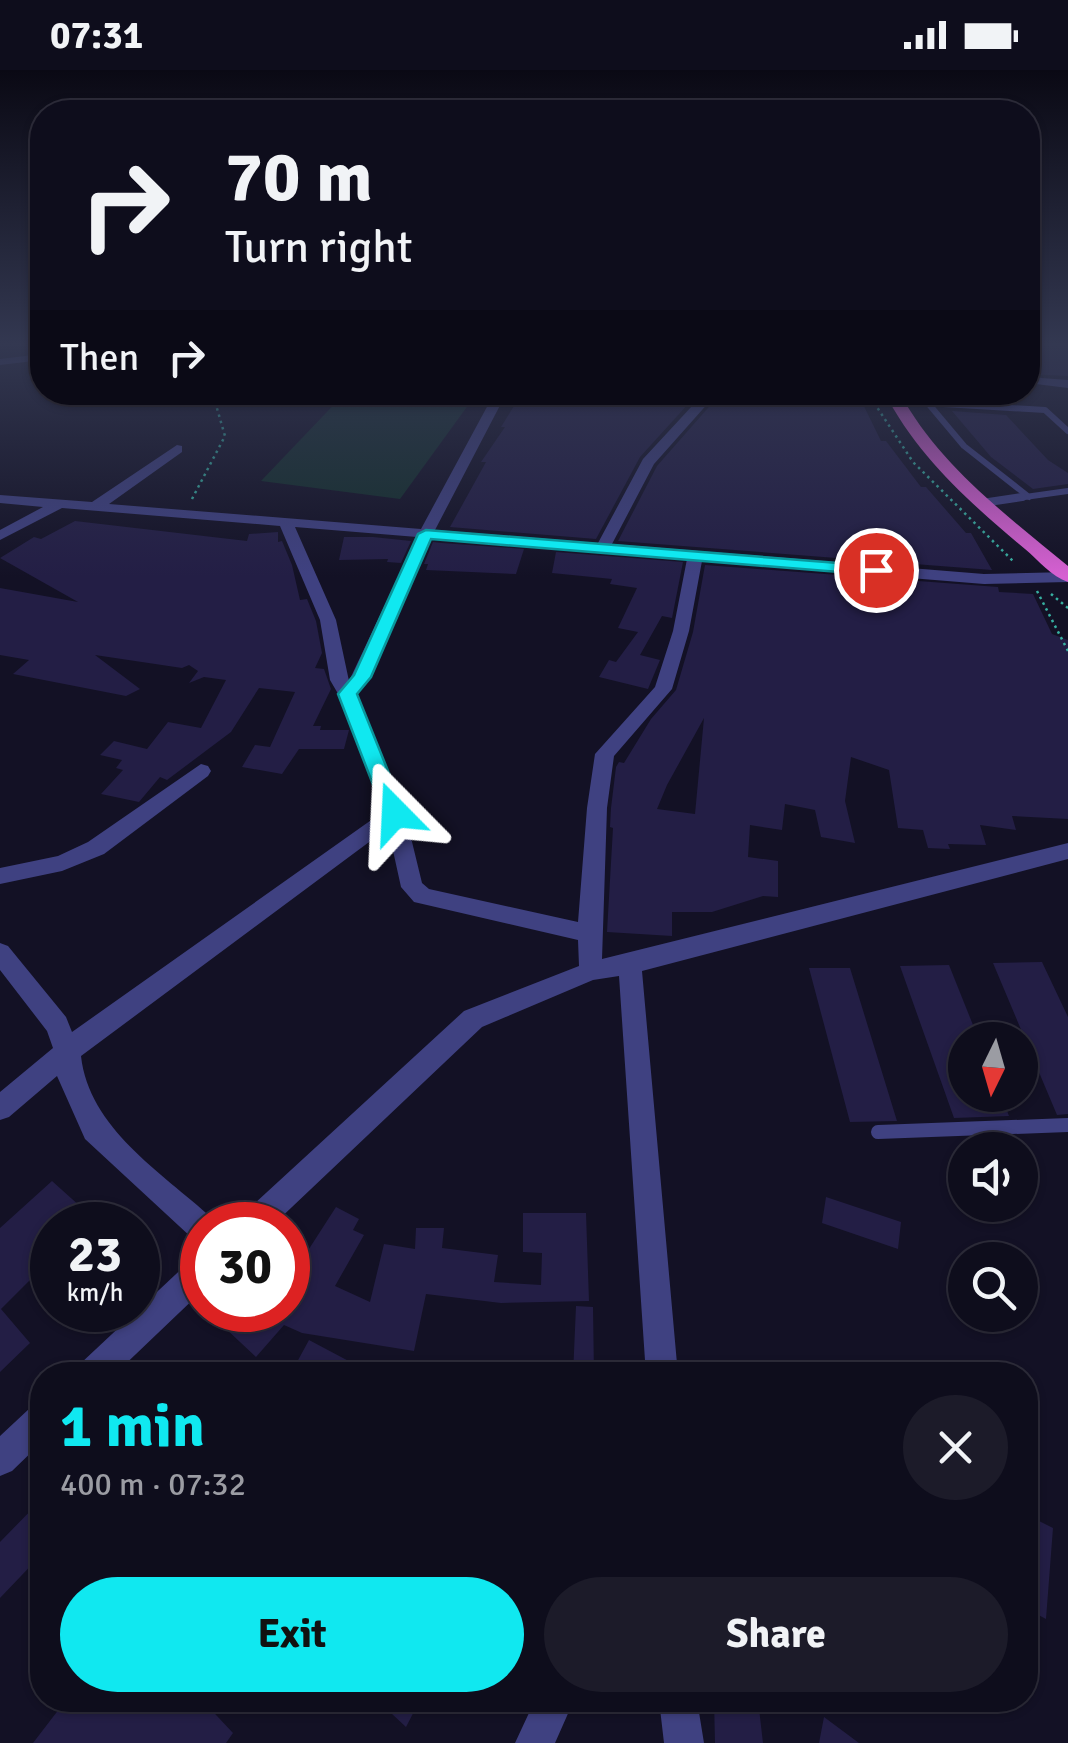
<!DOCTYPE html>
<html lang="en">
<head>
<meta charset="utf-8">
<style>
	:root { --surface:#0e0d1c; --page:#1c1b29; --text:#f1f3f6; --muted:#9b9ca3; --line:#2e2d3b; --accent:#10e8f0 }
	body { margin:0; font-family:Signika,sans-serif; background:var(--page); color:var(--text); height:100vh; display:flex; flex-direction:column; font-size:38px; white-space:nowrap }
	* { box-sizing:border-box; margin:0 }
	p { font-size:32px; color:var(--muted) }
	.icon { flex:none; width:55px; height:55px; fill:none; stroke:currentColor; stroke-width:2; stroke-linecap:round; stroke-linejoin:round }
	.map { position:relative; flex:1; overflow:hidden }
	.sheet { position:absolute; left:30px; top:1292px; width:1008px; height:350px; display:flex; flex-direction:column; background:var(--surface); border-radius:40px; box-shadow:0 2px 8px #0004,0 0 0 2px var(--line) }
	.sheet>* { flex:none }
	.top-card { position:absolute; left:30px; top:30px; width:1010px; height:305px; border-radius:40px; box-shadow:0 2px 8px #0004,0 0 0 2px var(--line); background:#0e0d1c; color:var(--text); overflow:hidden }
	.needle { width:65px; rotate:185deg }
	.fabs { position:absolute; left:948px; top:952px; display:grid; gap:20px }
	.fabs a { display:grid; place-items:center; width:90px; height:90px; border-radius:50%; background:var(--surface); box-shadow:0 2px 8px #0004,0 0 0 2px var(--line); font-size:50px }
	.speed { position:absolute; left:30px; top:1132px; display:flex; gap:20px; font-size:50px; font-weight:700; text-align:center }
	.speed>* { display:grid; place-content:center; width:130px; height:130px; border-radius:50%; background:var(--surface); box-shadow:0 2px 8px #0004,0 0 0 2px var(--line); line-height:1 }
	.speed small { font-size:25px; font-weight:400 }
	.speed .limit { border:15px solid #d22; background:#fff; color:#111 }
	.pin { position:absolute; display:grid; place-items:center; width:85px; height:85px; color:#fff; margin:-42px; border:5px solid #fff; border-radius:50%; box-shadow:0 2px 10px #0007 }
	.me { position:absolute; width:110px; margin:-55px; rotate:339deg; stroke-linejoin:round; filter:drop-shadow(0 0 8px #0008) }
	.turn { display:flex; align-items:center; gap:35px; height:210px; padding:0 30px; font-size:45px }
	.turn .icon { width:130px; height:130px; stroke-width:2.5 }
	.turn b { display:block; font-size:70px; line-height:85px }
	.then { display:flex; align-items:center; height:95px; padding:0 30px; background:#0003; gap:20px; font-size:38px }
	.round { display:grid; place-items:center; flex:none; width:105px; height:105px; border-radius:52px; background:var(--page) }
	.summary { display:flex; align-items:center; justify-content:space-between; height:170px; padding:0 30px }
	h1 { font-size:60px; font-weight:700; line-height:75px; color:var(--accent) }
	.cta { display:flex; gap:20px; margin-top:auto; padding:20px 30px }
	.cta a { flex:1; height:115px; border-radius:60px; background:var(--accent); color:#111; font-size:40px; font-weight:700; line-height:115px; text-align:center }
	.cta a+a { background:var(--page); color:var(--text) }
	.status { display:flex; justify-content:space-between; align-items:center; height:70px; padding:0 50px; background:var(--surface); direction:ltr }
	.status svg { height:28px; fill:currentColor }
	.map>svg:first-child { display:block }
</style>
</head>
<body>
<div class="status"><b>07:31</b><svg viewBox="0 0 49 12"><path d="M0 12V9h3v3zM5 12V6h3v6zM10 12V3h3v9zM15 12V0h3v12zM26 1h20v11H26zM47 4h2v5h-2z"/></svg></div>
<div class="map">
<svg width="1068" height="1673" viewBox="0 0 1068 1673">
	<rect width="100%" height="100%" fill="#131125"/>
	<path fill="#142f2c" d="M345,323l124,11 -69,95 -139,-18z"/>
	<path fill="#231e45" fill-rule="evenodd" d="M1028,273h40v33l-40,-2z
		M568,322h131l-59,65 -44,82 -146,-12 36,-65h-5l24,-35h-4l21,-34 42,4z
		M722,322h135l24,49h5l35,46h5l40,46h5l21,37 -374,-29 39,-75z
		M952,341l54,4 42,45 20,13v11l-35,5 -42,-32z
		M75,451l172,20 2,-7 29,-2v10l4,-1 10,24 8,35 7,-1 9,22 6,32 -7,15 9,1 7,20 -18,37h8l-1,4h29l-5,19h-45l-17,25 -40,-7 13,-22 15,2 25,-55 -36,-4 -28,44 -64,48 -7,-3 -21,25 -38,-8 22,-24 -7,-2 6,-8 -22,-5 14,-14 33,8 21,-27 33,6 25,-48 -22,-3 -15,6 9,-12 -9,-6 -7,3 -87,-13 45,34 -14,7 -113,-22 16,-14 -29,-5v-67l78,14 -78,-44 34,-21 7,2z
		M344,467h29l38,4 -10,22 -14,-1 1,-3 -49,1z
		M433,472l9,1 82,6 -8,25 -90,-4 2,-6h-4z
		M556,482l127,10 -11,56 -10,-2 -22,39 20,5 -12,29 -49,-12 10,-17 7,2 22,-30 -20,-4 19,-40 -27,-4 2,-5 -60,-6z
		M705,495l293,22 1,5 34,2 19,40 16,6v179l-56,-3 4,14 -36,-5 6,20 -38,-1 2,5 -22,-1 -5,-18 -25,-2 -9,-58 -38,-13 -6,44 10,42 -34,-6 -6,-27 -30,-6 -3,26 -32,-5 -2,32 30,4v36l-15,-1 -51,16h-40v24l-65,-4 6,-104 -3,-1 1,-19 5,-41 3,-5 5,1 27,-44 25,-29 17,-58zM704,648l-9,96 -38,-5 10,-24z
		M1042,892l26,55v97l-11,1 -64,-152z
		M949,895l30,75h-14v55h36l8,21 -55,2 -54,-152z
		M809,898h41l47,153 -47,1z
		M52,1111l49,44h-49v52l-9,-10 -42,42 29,34 -30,29v-144z
		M826,1127l75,25 -3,27 -76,-26z
		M336,1137l23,12 -6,11 11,5 -29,51 35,16 14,-58 31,5 1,-21h28l-2,20 56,7 -4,27 47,3 1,-32 -19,-1v-39h63l3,88 -88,2 -75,-9 -12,57 -112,-18 -18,-8 -28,32 -32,-30 15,-17h49v-50l12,-14 7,6z
		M576,1236l17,1 1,68h-21z
		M309,1270l66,35h-85z
		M42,1429v55l-42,44v-56z
		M1025,1444l28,14 -7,91 -21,-11z
		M66,1630h136l31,33 -7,10h-193z
		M377,1630h43l-14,27z
		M714,1630h44l5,43h-48z
		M824,1647l35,26h-40z"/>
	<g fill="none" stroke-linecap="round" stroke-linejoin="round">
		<path stroke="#37b0a1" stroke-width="2.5" stroke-dasharray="2.5 4" stroke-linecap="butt" d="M174,322l36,5
			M867,322l46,70 100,99
			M192,429l33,-63 -11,-38 -8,-6
			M1037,521l31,60
			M1051,524l17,14"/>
		<path stroke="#3f4181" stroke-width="6" d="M894,331l151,9 23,21
			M927,332l37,44 65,51
			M1004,430l64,-9"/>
		<path stroke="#3f4181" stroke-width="8" d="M982,433l40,-6"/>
		<path stroke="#3f4181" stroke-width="14" d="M878,1062l190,-7"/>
		<path fill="#3f4181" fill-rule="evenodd" d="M42,284v6l-42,5v-6z
			M1028,307l40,3v8l-40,-5z
			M495,322h12l-72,138 163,13 45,-84 62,-67h13l-64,72 -42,80 372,30 84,-2v10l-84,2 -282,-23 -13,70 -17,58 -58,67 -7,52 -5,151 466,-116v16l-426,112 36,404h-32l-27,-399 -26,4 -111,47 -209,198h-36l5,-10 222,-204 115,-45 -1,-26 -164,-38 -13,-15 -13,-59 -307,228c8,72 80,116 131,162l3,7h-13v17l-10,-4 -107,-99 -28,-63 -48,41 -9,3v-28l53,-44 -6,-17 -47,-61v-27l8,3 58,71 6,15 312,-221 -40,-107 -14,-24 -10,-60 -40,-94 -218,-18 -62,32v-10l43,-23 -43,-4v-8l92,7 85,-57 5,1v6l-73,52 312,25zM295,457l122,10 -68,144 -13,-61zM431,468l256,21 -14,72 -18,56 -60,67 -8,54 -9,114 -149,-33 -7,-6 -17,-70 -49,-119 15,-17z
			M201,694l7,2 3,5 -3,5 -104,78 -42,17 -62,13v-16l58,-12 30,-14z
			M202,1186v35l-88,84h-39l5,-11 111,-104z
			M42,1333v39l-30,29 -12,5v-40l30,-28z
			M535,1630h39l-19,43h-40z
			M659,1630h38l7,43h-40z"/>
		<path fill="#d660d2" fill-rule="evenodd" d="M884,322h15c40,73 106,122 169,174v16c-16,-5 -30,-22 -43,-33 -55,-46 -107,-92 -141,-157z"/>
	</g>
	<linearGradient id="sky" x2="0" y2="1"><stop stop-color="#0a0914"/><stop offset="0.54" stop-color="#333851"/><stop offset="1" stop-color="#333851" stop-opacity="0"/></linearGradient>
	<rect width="1068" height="507" fill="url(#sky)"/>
	<path fill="#10e8f0" stroke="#0a979c" stroke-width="2.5" d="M426,460l450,36 8,4 -8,5 -445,-36 -60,138 -14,17 48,119 -10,7 -11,-7 -46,-119 16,-19 64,-141z"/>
</svg>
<div class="fabs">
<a><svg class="needle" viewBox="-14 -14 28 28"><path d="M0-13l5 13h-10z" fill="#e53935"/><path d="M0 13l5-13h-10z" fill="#9b9ca3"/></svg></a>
<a><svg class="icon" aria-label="sound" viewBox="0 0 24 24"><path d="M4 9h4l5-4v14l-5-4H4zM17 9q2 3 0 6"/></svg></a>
<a><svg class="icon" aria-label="search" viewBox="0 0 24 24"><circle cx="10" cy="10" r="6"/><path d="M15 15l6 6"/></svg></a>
</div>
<div class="speed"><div>23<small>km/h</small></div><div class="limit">30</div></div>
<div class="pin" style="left:876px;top:500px;background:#d93025"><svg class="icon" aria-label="arrive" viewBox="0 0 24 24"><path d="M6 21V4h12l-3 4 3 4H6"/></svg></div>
<svg class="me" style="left:395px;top:743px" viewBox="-20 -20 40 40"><path d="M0-17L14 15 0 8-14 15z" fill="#10e8f0" stroke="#fff" stroke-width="4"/></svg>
<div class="top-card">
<div class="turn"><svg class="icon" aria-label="right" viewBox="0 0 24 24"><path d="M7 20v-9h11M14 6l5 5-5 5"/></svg><div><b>70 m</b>Turn right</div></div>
<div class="then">Then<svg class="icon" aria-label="right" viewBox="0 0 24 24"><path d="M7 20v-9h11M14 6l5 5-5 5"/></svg></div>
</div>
<section class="sheet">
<div class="summary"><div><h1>1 min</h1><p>400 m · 07:32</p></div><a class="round"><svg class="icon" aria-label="close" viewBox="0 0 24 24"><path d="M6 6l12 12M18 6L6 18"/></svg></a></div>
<div class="cta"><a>Exit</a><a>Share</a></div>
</section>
</div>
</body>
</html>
